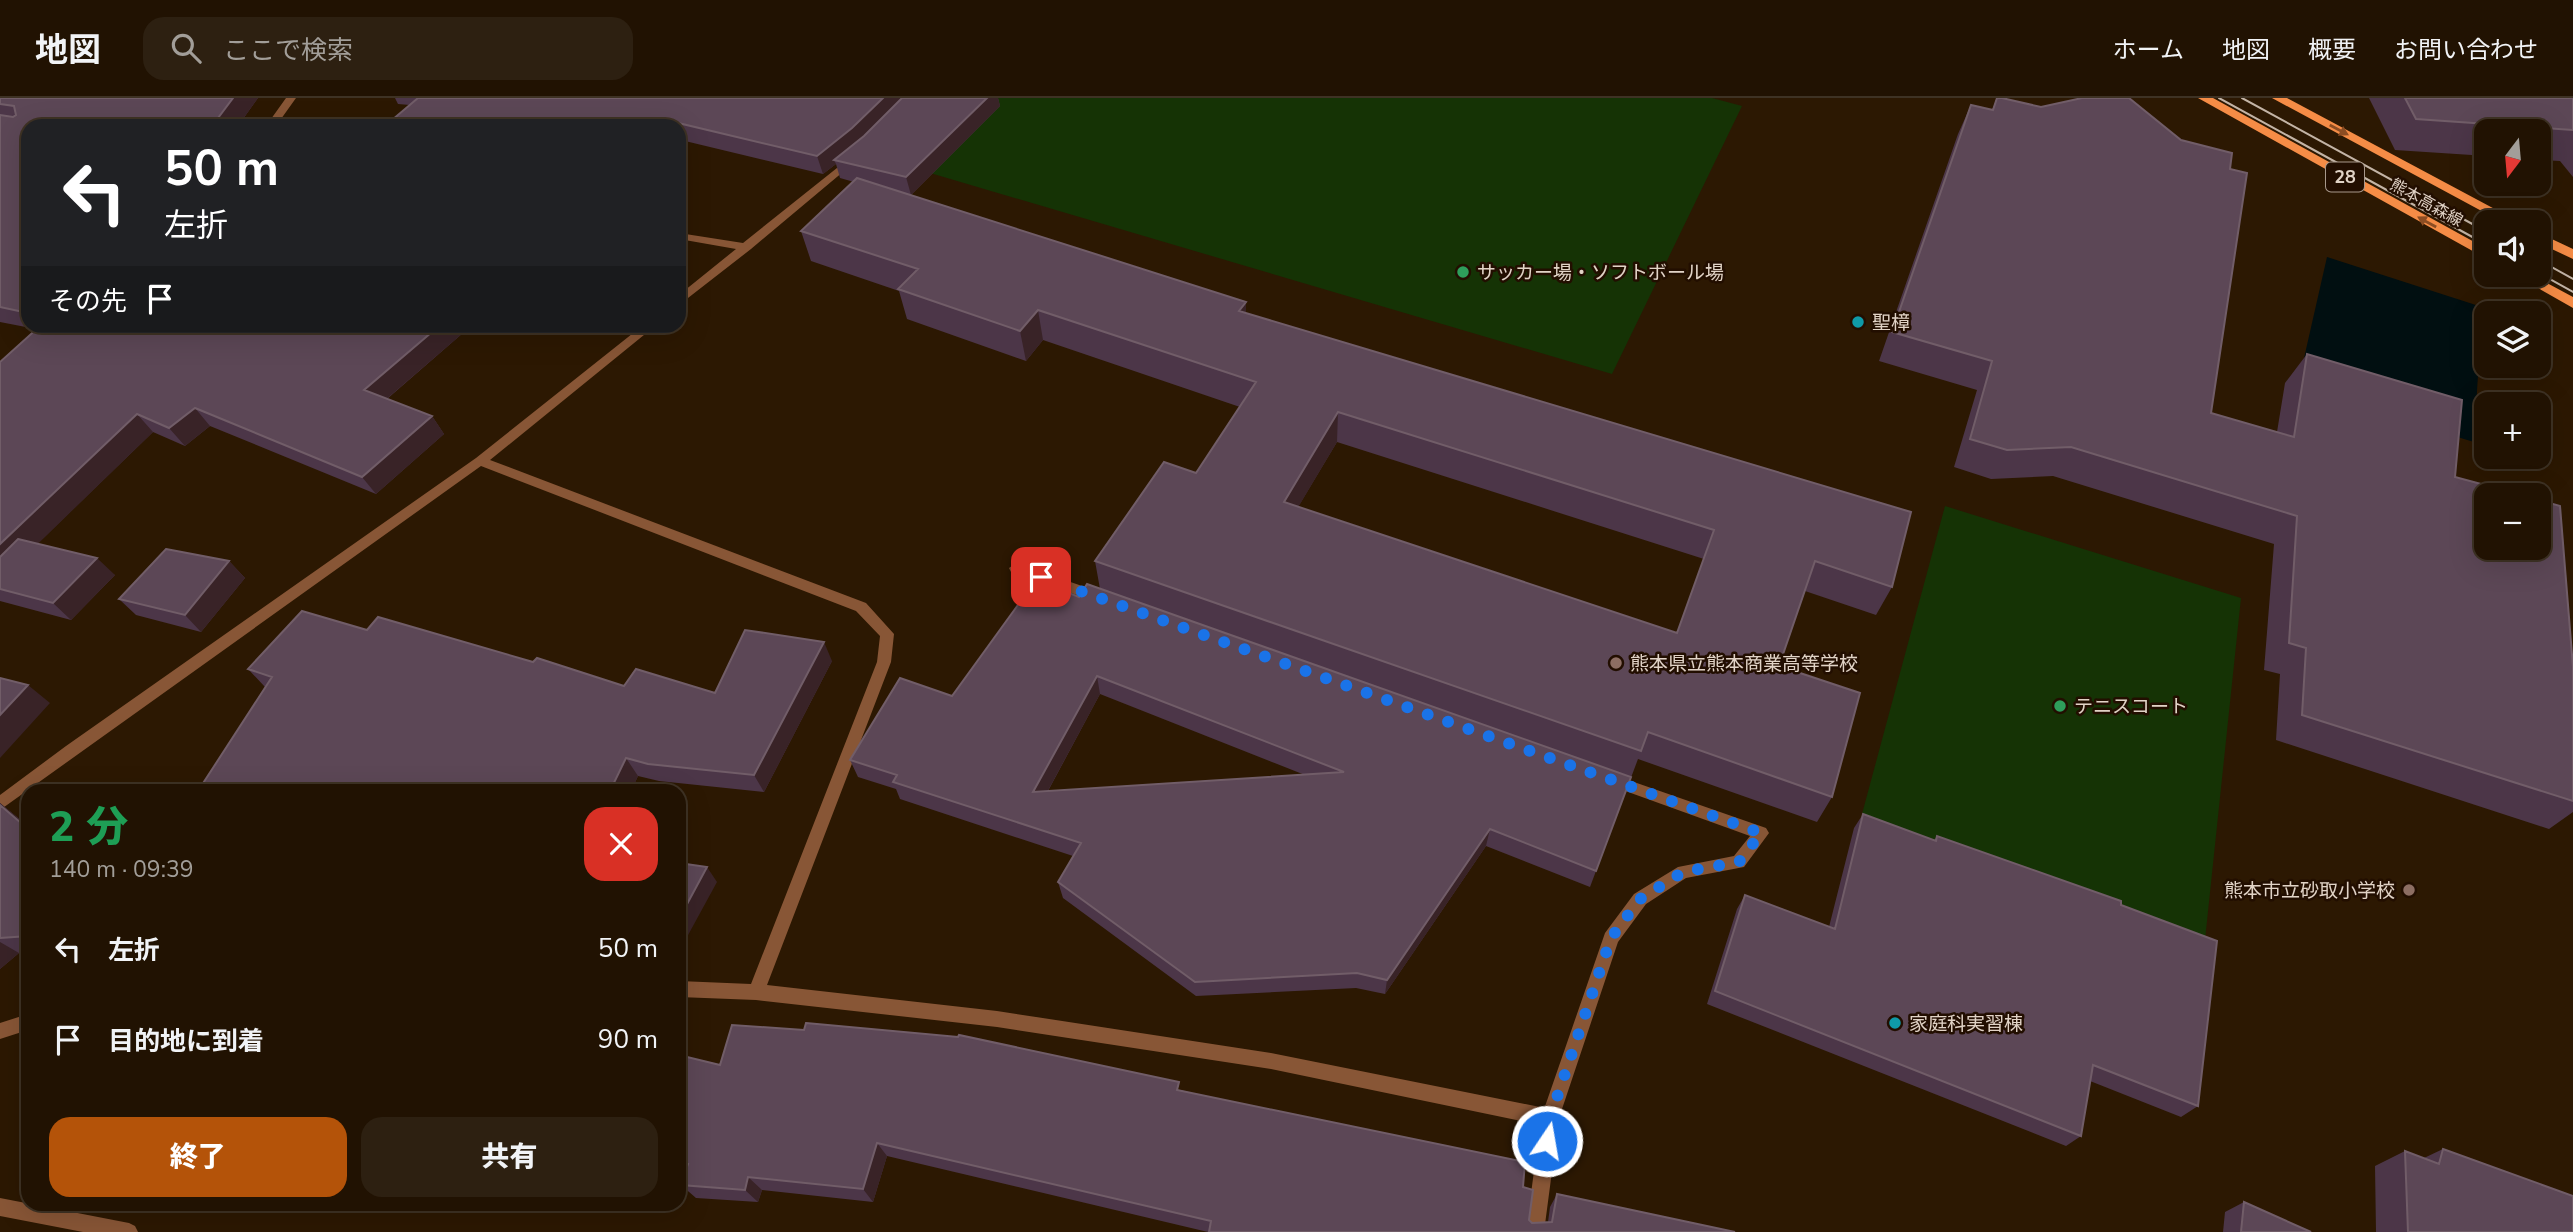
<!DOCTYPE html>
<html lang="ja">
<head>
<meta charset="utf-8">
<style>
	:root { --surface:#211202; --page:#2d2011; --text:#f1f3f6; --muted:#a29e99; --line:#3e3224; --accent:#b45309 }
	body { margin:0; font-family:"Nunito Sans","Noto Sans JP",sans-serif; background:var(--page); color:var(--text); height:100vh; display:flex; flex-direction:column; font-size:26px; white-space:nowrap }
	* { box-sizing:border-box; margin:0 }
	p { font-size:23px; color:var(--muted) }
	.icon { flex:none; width:38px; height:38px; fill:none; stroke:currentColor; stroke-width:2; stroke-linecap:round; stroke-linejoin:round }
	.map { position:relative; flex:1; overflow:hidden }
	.panel { position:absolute; left:21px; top:686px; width:665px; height:427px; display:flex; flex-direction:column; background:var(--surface); border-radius:21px; box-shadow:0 7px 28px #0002,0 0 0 2px var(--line) }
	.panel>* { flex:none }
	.top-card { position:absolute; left:21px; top:21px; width:665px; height:214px; border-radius:21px; box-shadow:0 7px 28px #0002,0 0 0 2px var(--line); background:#202124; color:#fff; overflow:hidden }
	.needle { width:46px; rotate:196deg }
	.fabs { position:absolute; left:2474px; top:21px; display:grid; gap:14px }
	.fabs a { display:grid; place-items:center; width:77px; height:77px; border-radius:14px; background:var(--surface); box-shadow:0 7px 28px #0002,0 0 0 2px var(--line); font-size:35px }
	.pin { position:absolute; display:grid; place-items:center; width:60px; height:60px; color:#fff; margin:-30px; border-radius:14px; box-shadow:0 4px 10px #0006 }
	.me { position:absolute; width:77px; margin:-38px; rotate:12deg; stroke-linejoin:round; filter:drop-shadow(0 0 5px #0008) }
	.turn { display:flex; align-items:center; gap:24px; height:147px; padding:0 28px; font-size:32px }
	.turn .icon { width:91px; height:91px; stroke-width:2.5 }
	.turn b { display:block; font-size:49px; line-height:60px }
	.then { display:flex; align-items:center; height:66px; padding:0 28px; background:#0003; gap:14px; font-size:26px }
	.round { display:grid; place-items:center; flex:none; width:74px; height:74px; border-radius:21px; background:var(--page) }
	.head { display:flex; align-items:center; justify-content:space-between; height:119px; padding:0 28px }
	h1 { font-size:42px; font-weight:800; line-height:52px; color:#1e9e55 }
	.cta { display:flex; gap:14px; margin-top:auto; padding:14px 28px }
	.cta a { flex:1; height:80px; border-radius:21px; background:var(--accent); color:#fff; font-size:28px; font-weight:800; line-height:80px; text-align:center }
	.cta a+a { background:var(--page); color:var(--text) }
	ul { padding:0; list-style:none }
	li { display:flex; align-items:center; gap:21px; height:91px; padding:0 28px }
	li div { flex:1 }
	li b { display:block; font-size:26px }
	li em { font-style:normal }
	header { display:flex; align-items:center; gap:42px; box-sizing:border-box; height:98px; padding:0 35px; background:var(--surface); border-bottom:2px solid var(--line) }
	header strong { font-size:33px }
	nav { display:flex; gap:38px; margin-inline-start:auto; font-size:24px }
	.search { width:490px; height:63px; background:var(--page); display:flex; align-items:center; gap:18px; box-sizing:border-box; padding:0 24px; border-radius:21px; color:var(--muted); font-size:26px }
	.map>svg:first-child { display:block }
</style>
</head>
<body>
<header>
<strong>地図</strong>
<div class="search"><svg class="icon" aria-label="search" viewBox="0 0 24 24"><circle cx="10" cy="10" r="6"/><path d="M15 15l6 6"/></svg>ここで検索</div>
<nav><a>ホーム</a><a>地図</a><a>概要</a><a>お問い合わせ</a></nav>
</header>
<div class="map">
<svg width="2573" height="1134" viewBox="0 0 2573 1134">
	<rect width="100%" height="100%" fill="#2c1802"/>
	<path fill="#153305" d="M994,0h718l30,8 -130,268 -692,-204z
		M1945,408l296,92 -36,342 -343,-126z"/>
	<path fill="#010f11" d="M2327,159l155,50 -8,135 -177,-53z"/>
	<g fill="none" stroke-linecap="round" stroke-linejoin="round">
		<path fill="#885636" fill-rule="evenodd" d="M1016,465l89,31 2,4 -7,5 -89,-31 -2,-4z
			M1611,676l155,54 3,5 -25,34 -58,11 -40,26 -28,38 -59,176 -3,6 -6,3 -6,-3 -3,-6 64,-185 29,-39 44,-27 56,-11 16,-20 -144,-52 -2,-4 2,-4z"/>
		<path fill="#885636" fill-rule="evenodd" d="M286,0h10l-20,28h-10z
			M852,58l4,1v4l-105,88 -72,56v-10l57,-46 -57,-10v-6l64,10z
			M642,228h13l-165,134 376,143 28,31 -3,28 -124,323 230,26 274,42 279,56 6,3 3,6 -15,114h-18l14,-107 -269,-56 -274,-42 -241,-27 -77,-3v-16l72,3 126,-322 3,-26 -24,-25 -375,-145 -481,344v-15l66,-49 410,-288z
			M28,916v16l-28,9v-16z"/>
		<path fill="#885636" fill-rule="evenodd" d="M0,1100l129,25 6,3 3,6h-55l-83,-16z"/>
		<path fill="#f58c46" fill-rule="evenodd" d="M2198,0h15l274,151v10z
			M2272,0h15l232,124h-17z
			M2539,135l34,16v10l-34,-16z
			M2515,177h17l41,22v11z"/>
		<path stroke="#c3b4a6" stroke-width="2" d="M2219,0l268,147
			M2242,0l245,134
			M2539,162l34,19
			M2539,175l34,19"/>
	</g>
	<path fill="#4c3648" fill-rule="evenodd" d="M0,0h258l-20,28h-210v200h443l-84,73 45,17 12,18 -68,60 -166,-68 -25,20 -32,-14 -116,112 78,31 -44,45 -71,-19v-239l36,-33 -36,-7z
		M395,0h603l2,8 -89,89 335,118 646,274 -16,28 -71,-24 -26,75 53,131 -15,25 -179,-63 -48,128 -104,-41 -101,148 -29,-6 -160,8 -133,-98 -5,-16 15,-26 -173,-57 -4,-10 -38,-12 -8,-17 102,-64 127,-99 21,-8 -5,-28 101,-88 44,-66 -197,-67 -17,21 -119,-42 -8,-28 -88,-30 -10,-30 53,-49 -14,-4 -4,-14 -13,10 -138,-33 -6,8v-23h-294l25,-21 -12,-1zM1337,344l367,117 -27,74 -379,-126zM1100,596l205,81 -257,16z
		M1997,0l184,42 49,29 -19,244 66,19 8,-49 22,-29 148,123 118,190v145l-24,17 -273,-89 4,-66 -16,-4 10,-126 -221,-68 -62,3 -37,-12 23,-77 -98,-29 79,-227 13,-29 21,5z
		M2369,0h204v79l-13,-16 -21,-1v-29h-52v25l-92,-6z
		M229,463l16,17 -44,54 -65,-17 -17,-16z
		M367,532l166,32 91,24 91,7 117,-32 -68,131 -105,-11 -21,-5 -7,15h-433l67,-104 -17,-18z
		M0,705l28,23v127h-9l-19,16z
		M1863,716l71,26 3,-4 184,69 77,201 -17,11 -91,-36 -9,55 -15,10 -359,-142 30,-95 8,-14 84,32 25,-99z
		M679,957l41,10 461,25 342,97 6,33 3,3 16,-1 2,-15 7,-13 178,38h-527l-321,-76 -14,46 -111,-12 -4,12 -62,-4 -15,-13 4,-12 -6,-1z
		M2443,1051l130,83h-197l-1,-66 30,-15 19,7z
		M2244,1104l67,30h-88l2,-20z"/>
	<path fill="#392327" d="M233,0h25l-20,28h-26z
		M883,0h23l-49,48 -23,14 2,4 -13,10 -6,-18z
		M987,0h11l2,8 -89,89 -5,-18z
		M679,28l6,15 -6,8z
		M1246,204v31l-7,-22z
		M1038,212l5,30 -17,21 -6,-30z
		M439,228h32l-95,82 -12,-18z
		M195,310l15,18 -25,20 -16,-18z
		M1338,314l-1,30 -53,89v-29z
		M137,316l16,18 -143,139 -10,-9v-18z
		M432,318l12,18 -68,60 -14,-17z
		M97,460l18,17 -44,45 -18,-17z
		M229,463l16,17 -44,54 -16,-17z
		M824,544l8,19 -68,131 -10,-17z
		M1097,578l3,18 -62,115 -5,-17z
		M28,587l22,18 -50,55v-43z
		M626,660l12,18 -7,15h-21z
		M0,705l28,23v3l-28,-24z
		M1490,731l-4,17 -101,148 2,-14z
		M707,769l10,15 -36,66 -2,-3v-26z
		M0,844l19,11 -19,16z
		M877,1045l10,13 -14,46 -10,-13z
		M748,1079l14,13 -4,12 -13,-12z"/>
	<path fill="#5c4756" stroke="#715d68" stroke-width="2" fill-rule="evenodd" d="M0,0h233l-21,28h-184v187l-28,-6v-192l13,2 3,-2 -2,-9 -14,-2z
		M418,0h465l-31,30 -35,28 -139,-33 -2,3h-291z
		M902,0h85l-81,79 -72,-17 30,-24z
		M1997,0h5l39,9 41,-9h47l52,42 51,13 -2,16 17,4 -36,240 83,24 13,-83 155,46 -7,77 67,18h-35v53h52v-48l21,6 13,161v134l-271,-86 4,-67 -17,-5 8,-127 -226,-69 -64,3 -37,-11 22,-78 -100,-29 79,-227 22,5z
		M2405,0h168v32l-157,-11z
		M857,80l389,124 -7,9 672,201 -19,75 -77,-26 -36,105 81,27 -28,104 -184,-65 -7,19 -546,-190 69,-99 32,11 60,-91 -218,-72 -18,21 -122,-42 20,-20 -117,-38zM1338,314l376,118 -37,103 -393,-131z
		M40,228h399l-75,64 68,26 -70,61 -167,-69 -26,20 -32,-14 -137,130v-182z
		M18,441l79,19 -44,45 -53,-14v-32z
		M166,451l63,12 -44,54 -66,-16z
		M1036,482l43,17 8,-13 544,193 -35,94 -106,-42 -103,151 -30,-7 -162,9 -137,-100 23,-39 -188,-61 4,-7 -47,-15 50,-82 52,18zM1097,578l247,96 -311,20z
		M302,513l65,19 11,-13 155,45 4,-4 87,28 12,-17 79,24 30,-63 79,12 -70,133 -106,-11 -22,-6 -16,33h-412l74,-114 -24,-8z
		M0,580l28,7 -28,30z
		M0,707l28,24v107l-28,2z
		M1863,716l73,27 1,-5 184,65v4l96,36 -19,165 -105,-41 -12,71 -366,-145 30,-96 90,34z
		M679,765l28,4 -28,52z
		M806,925l152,14 1,-2 220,47 -2,8 348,72 -2,25 10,3 -4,30 3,3 20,-1 5,-28 178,38h-526l2,-11 -334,-78 -14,46 -115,-12 -3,13 -64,-5 7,-21 -9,-2v-107l41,10 12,-40 72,5z
		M2443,1051l130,47v36h-165l-3,-81 34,13z
		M2244,1104l67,30h-70z"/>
	<defs><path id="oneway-solid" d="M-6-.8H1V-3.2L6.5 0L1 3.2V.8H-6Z" transform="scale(1.75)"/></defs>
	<g fill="#8c4d23">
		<use href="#oneway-solid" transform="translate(2339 32) rotate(28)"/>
		<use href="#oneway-solid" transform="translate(2427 124) rotate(-151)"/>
	</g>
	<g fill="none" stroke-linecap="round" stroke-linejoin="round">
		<path stroke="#1a73e8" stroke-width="12" stroke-dasharray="0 21.6" d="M1041,479l720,256 -22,29 -56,10 -43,27 -29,39 -61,180 -3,23"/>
	</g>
	<g fill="#2e9e5b" stroke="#220e00" stroke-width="2.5">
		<circle cx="1463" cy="174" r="7"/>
		<circle cx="2060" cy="608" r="7"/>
	</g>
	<g fill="#0f9aa8" stroke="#220e00" stroke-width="2.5">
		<circle cx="1858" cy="224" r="7"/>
		<circle cx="1895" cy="925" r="7"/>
	</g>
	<g fill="#8d6e63" stroke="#220e00" stroke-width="2.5">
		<circle cx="1616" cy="565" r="7"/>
		<circle cx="2409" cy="792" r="7"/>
	</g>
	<g text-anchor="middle" stroke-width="5" stroke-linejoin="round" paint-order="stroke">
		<g font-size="16" fill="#e1d3c6" stroke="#220e00">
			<text transform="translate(2427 104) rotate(29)" y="6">熊本高森線</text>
		</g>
		<rect fill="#220e00" stroke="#a8988b" stroke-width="2" x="2326" y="64.5" width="38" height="29" rx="5"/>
		<g font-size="18" font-weight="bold" fill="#e1d3c6">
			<text x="2345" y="85">28</text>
		</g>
		<g font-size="19" fill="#e1d3c6" stroke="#220e00" text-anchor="start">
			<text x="1477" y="181">サッカー場・ソフトボール場</text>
			<text x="1872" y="231">聖樟</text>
			<text x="1630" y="572">熊本県立熊本商業高等学校</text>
			<text x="2074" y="615">テニスコート</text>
			<text x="2395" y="799" text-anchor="end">熊本市立砂取小学校</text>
			<text x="1909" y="932">家庭科実習棟</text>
		</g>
	</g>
</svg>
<div class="fabs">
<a><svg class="needle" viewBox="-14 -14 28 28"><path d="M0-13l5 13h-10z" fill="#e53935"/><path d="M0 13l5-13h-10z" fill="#a29e99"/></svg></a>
<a><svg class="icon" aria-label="sound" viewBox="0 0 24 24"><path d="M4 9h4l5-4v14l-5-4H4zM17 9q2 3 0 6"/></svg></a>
<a><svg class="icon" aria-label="layers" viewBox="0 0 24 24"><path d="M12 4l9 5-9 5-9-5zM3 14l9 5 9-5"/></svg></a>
<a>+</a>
<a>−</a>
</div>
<div class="pin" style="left:1041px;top:479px;background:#d93025"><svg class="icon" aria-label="arrive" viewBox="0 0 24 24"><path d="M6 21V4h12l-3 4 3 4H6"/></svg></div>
<svg class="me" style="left:1547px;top:1043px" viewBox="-20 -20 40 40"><circle r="17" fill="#1a73e8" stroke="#fff" stroke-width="3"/><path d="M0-11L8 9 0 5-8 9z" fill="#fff"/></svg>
<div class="top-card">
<div class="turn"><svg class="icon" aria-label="left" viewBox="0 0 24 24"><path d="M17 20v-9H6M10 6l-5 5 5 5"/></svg><div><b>50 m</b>左折</div></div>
<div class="then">その先<svg class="icon" aria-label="arrive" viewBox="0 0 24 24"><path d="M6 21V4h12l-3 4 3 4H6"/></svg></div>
</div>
<section class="panel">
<div class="head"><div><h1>2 分</h1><p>140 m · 09:39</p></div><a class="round" style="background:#d93025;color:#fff"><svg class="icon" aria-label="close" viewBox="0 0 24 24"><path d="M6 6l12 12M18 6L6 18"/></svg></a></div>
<ul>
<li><svg class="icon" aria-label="left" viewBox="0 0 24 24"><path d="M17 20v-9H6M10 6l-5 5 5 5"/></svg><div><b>左折</b></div><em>50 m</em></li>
<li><svg class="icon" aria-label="arrive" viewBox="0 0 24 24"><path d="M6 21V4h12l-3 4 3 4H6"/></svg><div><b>目的地に到着</b></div><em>90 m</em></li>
</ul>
<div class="cta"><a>終了</a><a>共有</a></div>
</section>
</div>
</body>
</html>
